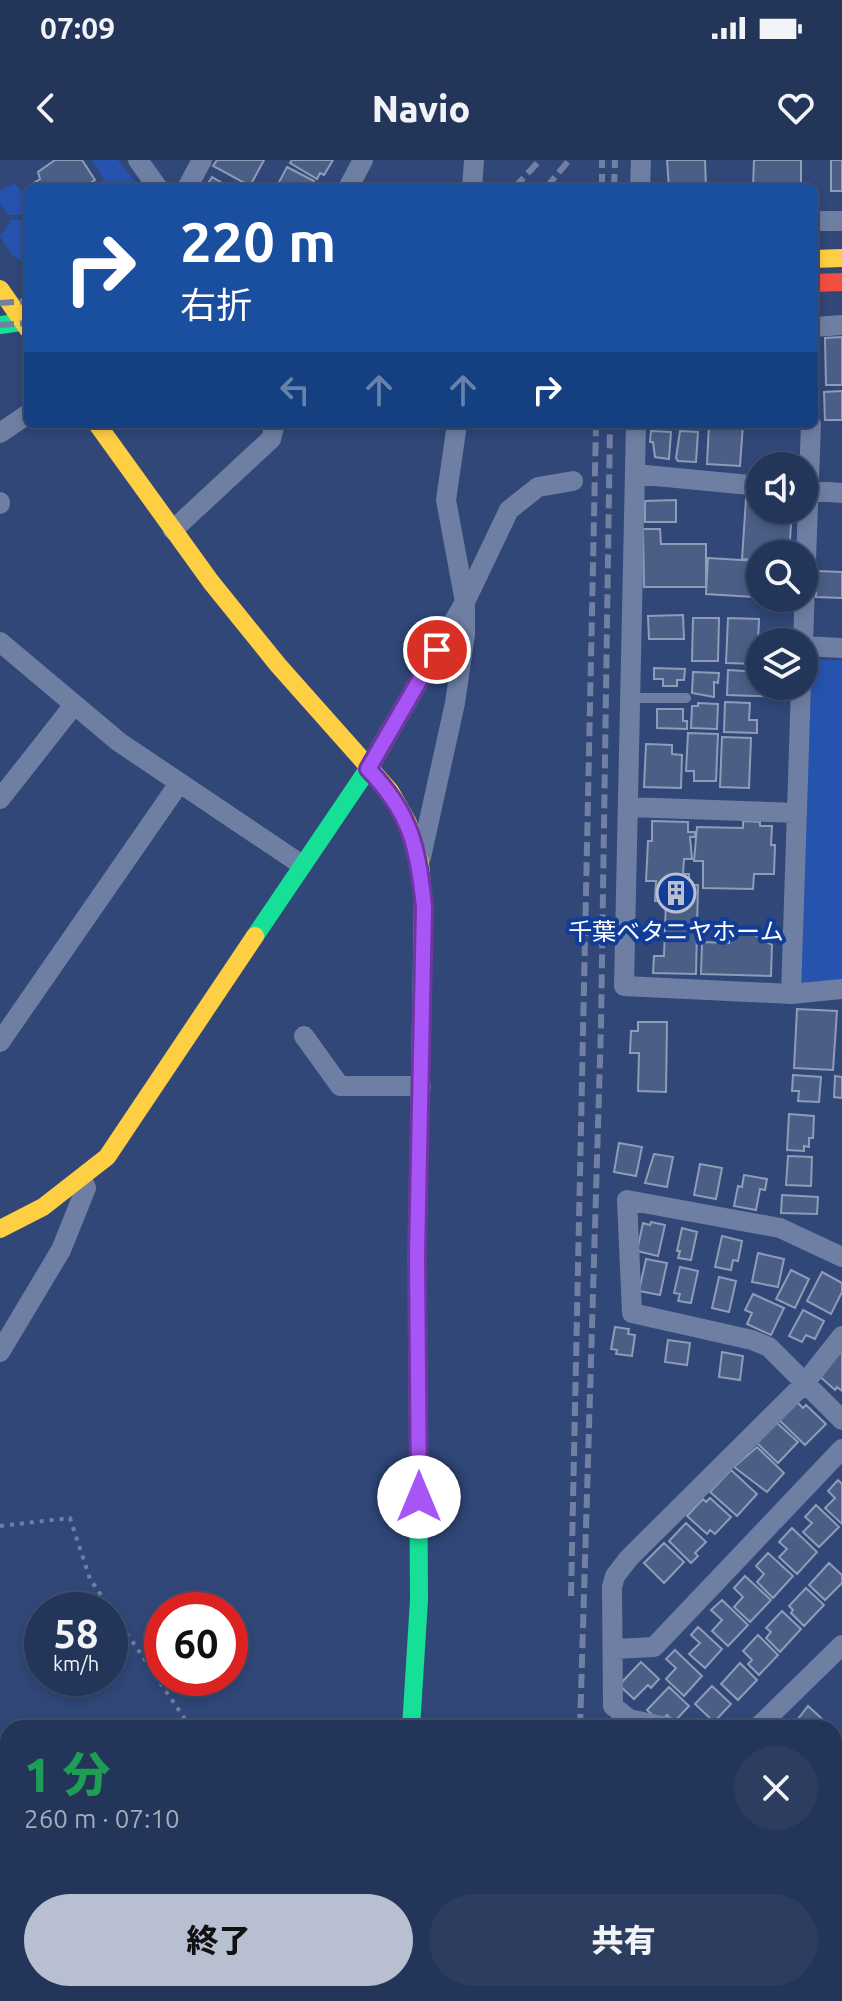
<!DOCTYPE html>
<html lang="ja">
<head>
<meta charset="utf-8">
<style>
	:root { --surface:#24355a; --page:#2c3d60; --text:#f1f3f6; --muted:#a3abbb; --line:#415070; --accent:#b7bfd0 }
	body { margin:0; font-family:Ubuntu,"Noto Sans JP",sans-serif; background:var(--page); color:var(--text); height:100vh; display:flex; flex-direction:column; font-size:30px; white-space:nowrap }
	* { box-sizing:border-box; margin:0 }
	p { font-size:26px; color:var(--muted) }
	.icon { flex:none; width:44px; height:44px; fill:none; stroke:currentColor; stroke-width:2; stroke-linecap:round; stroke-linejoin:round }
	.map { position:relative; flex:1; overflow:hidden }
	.details { position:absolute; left:0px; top:1560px; width:842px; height:282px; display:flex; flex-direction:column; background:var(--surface); border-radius:24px 24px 0 0; box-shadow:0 4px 12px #0003,0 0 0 2px var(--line) }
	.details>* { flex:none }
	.guide { position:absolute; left:24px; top:24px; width:794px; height:244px; border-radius:12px; box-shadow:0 4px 12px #0003,0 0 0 2px var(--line); background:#1a4fa0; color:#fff; overflow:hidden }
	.buttons { position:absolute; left:746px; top:292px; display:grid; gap:16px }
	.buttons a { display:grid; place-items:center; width:72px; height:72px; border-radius:50%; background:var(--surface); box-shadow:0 4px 12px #0003,0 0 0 2px var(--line); font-size:40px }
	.speed { position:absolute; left:24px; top:1432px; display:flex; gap:16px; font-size:40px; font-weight:700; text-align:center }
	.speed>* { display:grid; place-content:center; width:104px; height:104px; border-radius:50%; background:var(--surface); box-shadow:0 4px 12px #0003,0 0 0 2px var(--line); line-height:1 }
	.speed small { font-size:20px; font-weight:400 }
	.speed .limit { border:12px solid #d22; background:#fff; color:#111 }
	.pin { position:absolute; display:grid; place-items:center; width:68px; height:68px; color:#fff; margin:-34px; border:4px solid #fff; border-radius:50%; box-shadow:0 2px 8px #0007 }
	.me { position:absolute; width:88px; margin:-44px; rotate:0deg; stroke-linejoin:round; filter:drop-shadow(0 0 6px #0008) }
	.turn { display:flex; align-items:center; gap:28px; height:168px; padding:0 24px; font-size:36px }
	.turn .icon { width:104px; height:104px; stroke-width:2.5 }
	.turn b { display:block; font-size:56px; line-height:68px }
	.lanes { display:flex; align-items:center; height:76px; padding:0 24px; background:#0003; justify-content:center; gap:40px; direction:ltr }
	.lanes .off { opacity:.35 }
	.round { display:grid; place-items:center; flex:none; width:84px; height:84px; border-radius:42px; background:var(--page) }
	.headline { display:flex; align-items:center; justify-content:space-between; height:136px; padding:0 24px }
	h1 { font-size:48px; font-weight:800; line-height:60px; color:#1e9e55 }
	.button { display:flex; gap:16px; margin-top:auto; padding:16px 24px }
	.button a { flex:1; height:92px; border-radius:48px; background:var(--accent); color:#111; font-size:32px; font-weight:800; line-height:92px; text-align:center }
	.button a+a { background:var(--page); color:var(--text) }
	.status { display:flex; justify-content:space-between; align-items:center; height:56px; padding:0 40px; background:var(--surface); direction:ltr }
	.status svg { height:22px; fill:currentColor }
	header { display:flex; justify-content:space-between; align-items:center; height:104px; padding:0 24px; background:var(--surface); font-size:36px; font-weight:800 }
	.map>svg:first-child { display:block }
</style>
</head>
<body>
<div class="status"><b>07:09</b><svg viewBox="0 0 49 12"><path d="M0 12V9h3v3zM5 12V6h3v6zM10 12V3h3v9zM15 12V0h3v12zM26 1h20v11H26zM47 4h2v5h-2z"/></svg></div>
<header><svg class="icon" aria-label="back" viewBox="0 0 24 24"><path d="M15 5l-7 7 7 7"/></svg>Navio<svg class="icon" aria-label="heart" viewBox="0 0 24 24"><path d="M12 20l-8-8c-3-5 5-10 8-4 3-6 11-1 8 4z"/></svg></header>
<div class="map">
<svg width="842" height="1841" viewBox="0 0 842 1841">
	<rect width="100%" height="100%" fill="#304778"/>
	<path fill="#2653ae" d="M91,0h27l22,28h-37v-11z
		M14,23l14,15v17h-20l-8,-11v-13z
		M11,60h17v45l-15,-9 -13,-19z
		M812,500h30v321l-42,3z"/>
	<path fill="#4b5e86" stroke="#8e9cb8" stroke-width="2" d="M55,0h27l13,20 -13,8 -54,1 -1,-2 13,-8 -2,-7z
		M217,0h47l-14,26 -37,-20z
		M292,0h41l-9,15 -4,-2 -3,6 -27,-16z
		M667,0h38l1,28h-37z
		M754,0h47v28h-48z
		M831,0h11v31h-11z
		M287,7l27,14 -3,7 -34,-2z
		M212,17l19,11h-26z
		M842,177v48h-16l-1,-47z
		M842,231v29h-17l-1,-28z
		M709,264h34l-3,42 -33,-2z
		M651,271l20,1 -2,27 -14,-2 -2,-15h-3z
		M680,271l18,1 -2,30 -18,-1 -2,-3z
		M746,339l14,1v10h32l-3,44h-29v6l-18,-1z
		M676,340v22h-31v-21z
		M643,369h17l1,15h45v43h-62z
		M708,398l49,3 -3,36 -48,-3z
		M817,411l25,1v26l-26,-1z
		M683,455l1,24h-35l-1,-23z
		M693,458h26l-1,43h-26z
		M728,458l31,1 -2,45 -31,-1z
		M654,508l31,1 -1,11h-7v6h-14v-7h-9z
		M728,510l32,2v14h22v11l-55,-2z
		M693,512l26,1 -1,10 -4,-1v15l-22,-4z
		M725,542l25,1 -1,17h8v13l-33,-1z
		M698,543l20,1 -1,25 -26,-1 1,-22h6z
		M657,549h26v12h4v8l-30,-1z
		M688,573l30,1 -2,47h-22v-10h-8z
		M722,577l29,1 -2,50 -29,-1z
		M646,584l26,1v9l10,1 -1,33 -37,-1z
		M652,661l36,1v10h7v5h-5l2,22h-8l-1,15h6v11h9l-2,89 -43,-1 1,-17h10l2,-55h-11l1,-20h-10l2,-40h4z
		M743,661l17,1v4h12l-1,19h4l-1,29h-20l-1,15 -50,-1v-27h-9l3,-34 46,1z
		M729,772l22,1 21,12 -1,31 -70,-2 1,-32 27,1z
		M797,849l40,2 -4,59 -39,-2z
		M638,862h29l-1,70 -28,-1 1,-38h-9l1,-22h7z
		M793,915l28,2 -2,25 -21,-1 1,-10h-7z
		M835,916l7,1v21l-8,-1z
		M789,954l25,2 -1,22h-4v9l-5,-1v5l-17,-1z
		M619,983l23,4 -6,29 -22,-4z
		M654,994l19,3 -6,30 -22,-4z
		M788,996l24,1 -1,29 -25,-1z
		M700,1004l22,4 -6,31 -22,-4z
		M744,1015l23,4 -2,11 -5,-1 -4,21 -22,-4 4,-20 4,1z
		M782,1035l36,2 -1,17 -36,-1z
		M651,1062l14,3 -7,31 -21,-5 6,-28 7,2z
		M682,1068l15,4 -6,28 -13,-2 2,-7h-3z
		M722,1076l20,5 -4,20 -5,-1 -2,10 -16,-3z
		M758,1093l26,6 -6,28 -26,-5z
		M646,1099l21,4 -7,32 -21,-4z
		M680,1107l18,4 -7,32 -13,-2 2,-7 -6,-1z
		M791,1110l18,9 -14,29 -19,-9z
		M822,1112l20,11v9l-11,22 -24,-13z
		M719,1117l17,4 -7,31 -17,-4z
		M753,1134l31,14 -13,27 -24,-11 5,-11 -7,-3z
		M803,1150l21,11 -9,18 -9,-4 -4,7 -13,-6z
		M615,1167l14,2 -1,5 7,1 -3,21 -16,-2 1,-4 -6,-1z
		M668,1180l22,3 -3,22 -22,-3z
		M722,1192l21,4 -3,24 -21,-3z
		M838,1192l4,1v38l-5,-4 -2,3 -18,-16z
		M796,1241l7,7 3,-3 20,19 -21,21 -27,-26z
		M776,1262l22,20 -20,21 -21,-20z
		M757,1287l27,26 -17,19 -33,-25z
		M731,1310l26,24 -20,22 -27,-24z
		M838,1320l4,4v40l-17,-16 10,-10 -7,-7z
		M710,1338l21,19 -16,17 -5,-4 -3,4 -20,-18 16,-17 3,3z
		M816,1345l23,22 -20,20 -16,-15 9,-9 -7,-6z
		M686,1363l20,19 -11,11 3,3 -7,7 -22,-22z
		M792,1368l25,24 -20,22 -18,-17 8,-8 -8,-7z
		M664,1383l20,19 -20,21 -20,-20z
		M768,1393l25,23 -20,22 -16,-16 7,-8 -8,-8z
		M829,1403l13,12v8l-17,17 -16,-15z
		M745,1416l26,24 -21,22 -16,-15 9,-10 -9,-9z
		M806,1428l18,17 -20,21 -13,-13 2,-3 -4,-4z
		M722,1440l26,25 -20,21 -16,-15 10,-11 -11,-10z
		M782,1451l19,18 -21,23 -14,-14 5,-6 -5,-4z
		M698,1467l24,22 -17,19 -16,-14 11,-11 -9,-8z
		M758,1475l20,20 -19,20 -11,-11 4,-4 -9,-9z
		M675,1490l27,26 -18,20 -18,-17 10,-11 -10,-9z
		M641,1502l18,17 -8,9 -3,-3 -14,14 -15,-14z
		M740,1503l17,17 -19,20 -17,-16z
		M712,1526l19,18 -17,18 -19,-18z
		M669,1527l20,19 -15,16 -7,-7 -7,7 -13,-12z
		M808,1546l21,19 -3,3h-35z
		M837,1576l5,4v21l-8,9v-30z
		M841,1667l1,28 -8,9v-35l3,1z
		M842,1731v33l-8,8v-32z
		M842,1801v28l-7,1 -1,-28z
		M793,1834h8l2,7h-30z"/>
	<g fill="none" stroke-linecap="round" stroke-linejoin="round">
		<path stroke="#6e7fa3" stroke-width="4" stroke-dasharray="4 6" stroke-linecap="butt" d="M0,1366l70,-8 20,61 101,149"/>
		<path stroke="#6e7fa3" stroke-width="10" d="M630,538h56"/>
		<path stroke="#6e7fa3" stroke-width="20" d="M138,0l20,28
			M187,28l15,-28
			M348,28l15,-28
			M472,28l2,-28
			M640,28l1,-28
			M814,61h28
			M814,167l28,-2
			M636,264l-12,562 167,8 51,-5
			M0,273l28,-19
			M635,314l125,12
			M804,330l38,3
			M0,342v2
			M173,370l98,-91 4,-15
			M0,482l119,100 183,123
			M803,482l8,-218
			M804,486l38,2
			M368,609l97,-167 44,-92 29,-23 35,-6
			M0,639l74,-94
			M628,647l169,6
			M421,697l34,-154 10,-69v-32l-19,-102 11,-76
			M791,834l10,-308
			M304,876l36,50h81
			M0,882l178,-257
			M842,1097l-62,-29 -153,-28 5,113 120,27 17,7 73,73
			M0,1192l61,-102 25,-62 -4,-9
			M614,1489l40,-2 188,-198
			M671,1568l-42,-9 -16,-13 -1,-119 3,-11 14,-18 175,-174 38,-48
			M757,1568l85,-83
			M0,1647l8,15
			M834,1656l8,-9
			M834,1788l8,-1
			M698,1834l3,7
			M828,1834l2,7
			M61,1841l1,-7"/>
		<path stroke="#16e098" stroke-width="18" d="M0,165l28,-4
			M255,776l113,-167
			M411,1568l8,-128 -2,-344 6,-360"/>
		<path stroke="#ffcf43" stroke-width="18" d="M814,99l28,-1
			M0,129l28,40
			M97,264l114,158 67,83 112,126 18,32 12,40 3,33
			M0,1069l43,-22 64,-50 148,-221"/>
		<path stroke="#f24e42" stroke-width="18" d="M814,123l28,-1
			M403,1834v7"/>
		<path stroke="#707fa2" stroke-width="6" stroke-dasharray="14 6" stroke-linecap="butt" d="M514,28l26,-28
			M546,28l23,-28
			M602,28v-28
			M614,28l1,-28
			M0,143l28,-2
			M0,165l28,-2
			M571,1436l25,-1172
			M580,1568l21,-702 9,-602
			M564,1841v-7"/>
	</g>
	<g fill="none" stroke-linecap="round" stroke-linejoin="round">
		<defs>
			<path id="route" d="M419,1337l-2,-241 7,-349c-6,-59 -13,-94 -56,-138l69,-119"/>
		</defs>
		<use href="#route" stroke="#6d37a1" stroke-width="20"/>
		<use href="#route" stroke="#a855f7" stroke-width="14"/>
	</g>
	<defs>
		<symbol id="building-ring" viewBox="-11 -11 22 22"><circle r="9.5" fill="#113c97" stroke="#b7bfd0" stroke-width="1.5"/><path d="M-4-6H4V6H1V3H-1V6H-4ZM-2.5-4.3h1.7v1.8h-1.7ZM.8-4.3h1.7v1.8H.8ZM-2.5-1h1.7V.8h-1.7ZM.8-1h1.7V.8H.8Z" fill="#b7bfd0"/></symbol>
	</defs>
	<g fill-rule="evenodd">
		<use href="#building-ring" x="654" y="711" width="44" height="44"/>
	</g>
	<g text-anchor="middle" stroke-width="8" stroke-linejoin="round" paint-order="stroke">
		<g font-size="24" fill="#fff" stroke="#113c97">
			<text x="676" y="780">千葉ベタニヤホーム</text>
		</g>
	</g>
</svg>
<div class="buttons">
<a><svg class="icon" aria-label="sound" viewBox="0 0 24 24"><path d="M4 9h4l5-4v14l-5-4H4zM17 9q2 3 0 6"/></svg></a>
<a><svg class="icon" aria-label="search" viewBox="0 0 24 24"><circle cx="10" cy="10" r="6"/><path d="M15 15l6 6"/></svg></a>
<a><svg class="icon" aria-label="layers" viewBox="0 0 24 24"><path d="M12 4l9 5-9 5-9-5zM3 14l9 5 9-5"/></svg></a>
</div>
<div class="speed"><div>58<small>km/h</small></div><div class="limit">60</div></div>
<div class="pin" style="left:437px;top:490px;background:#d93025"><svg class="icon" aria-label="arrive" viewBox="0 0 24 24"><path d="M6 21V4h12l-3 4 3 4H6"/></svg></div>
<svg class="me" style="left:419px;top:1337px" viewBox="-20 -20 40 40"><circle r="19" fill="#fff"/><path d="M0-13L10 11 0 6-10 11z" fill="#a855f7"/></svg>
<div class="guide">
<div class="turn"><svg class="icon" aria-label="right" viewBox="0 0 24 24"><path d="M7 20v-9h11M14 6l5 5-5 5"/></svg><div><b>220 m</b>右折</div></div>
<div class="lanes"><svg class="icon off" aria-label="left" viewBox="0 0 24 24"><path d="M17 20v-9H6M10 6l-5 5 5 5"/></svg><svg class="icon off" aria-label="ahead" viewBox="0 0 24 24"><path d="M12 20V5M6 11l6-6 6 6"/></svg><svg class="icon off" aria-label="ahead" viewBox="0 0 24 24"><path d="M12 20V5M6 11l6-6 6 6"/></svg><svg class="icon" aria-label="right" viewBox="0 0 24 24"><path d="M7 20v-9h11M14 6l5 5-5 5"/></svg></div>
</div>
<section class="details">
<div class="headline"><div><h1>1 分</h1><p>260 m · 07:10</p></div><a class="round"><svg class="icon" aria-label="close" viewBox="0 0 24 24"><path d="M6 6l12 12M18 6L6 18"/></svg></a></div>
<div class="button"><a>終了</a><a>共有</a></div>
</section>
</div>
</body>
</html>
